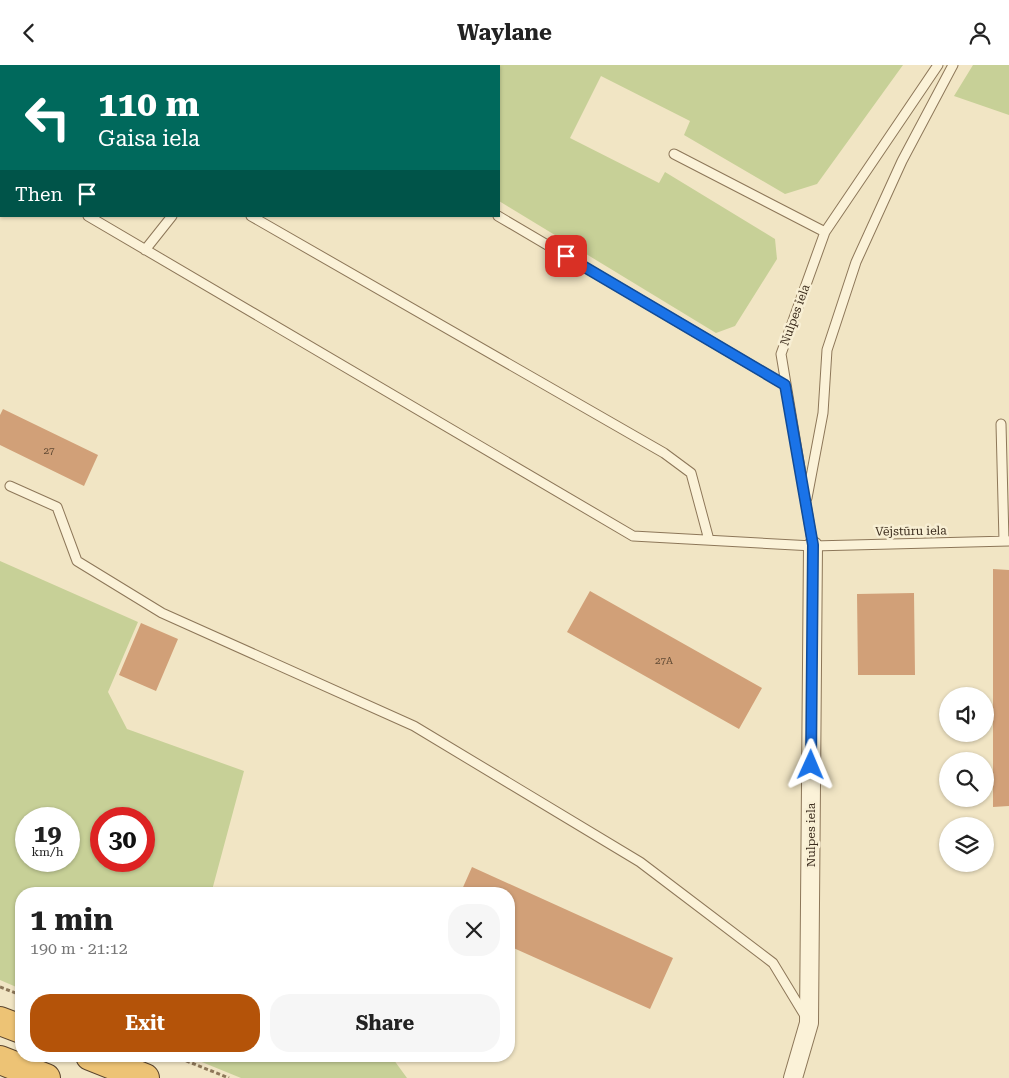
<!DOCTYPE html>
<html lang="en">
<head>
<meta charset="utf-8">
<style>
	:root { --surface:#fff; --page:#f6f6f6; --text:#222; --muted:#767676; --accent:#b45309 }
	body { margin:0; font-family:"Roboto Serif",serif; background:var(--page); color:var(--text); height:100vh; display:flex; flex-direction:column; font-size:19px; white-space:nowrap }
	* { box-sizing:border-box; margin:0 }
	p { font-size:16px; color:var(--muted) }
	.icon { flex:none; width:28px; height:28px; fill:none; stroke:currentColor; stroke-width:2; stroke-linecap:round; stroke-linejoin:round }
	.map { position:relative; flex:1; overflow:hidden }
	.side { position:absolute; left:15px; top:822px; width:500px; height:175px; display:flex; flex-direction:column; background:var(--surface); border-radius:20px; box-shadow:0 1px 4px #0004 }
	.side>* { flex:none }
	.guide { position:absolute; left:0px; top:0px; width:500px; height:152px; box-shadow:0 1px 4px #0004; background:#00695c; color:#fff; overflow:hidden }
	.tools { position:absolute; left:939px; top:622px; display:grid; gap:10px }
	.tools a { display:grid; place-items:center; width:55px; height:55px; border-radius:50%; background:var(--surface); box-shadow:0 1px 4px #0004; font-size:25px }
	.speed { position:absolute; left:15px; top:742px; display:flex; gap:10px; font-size:25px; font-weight:700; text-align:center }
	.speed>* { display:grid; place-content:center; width:65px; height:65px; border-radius:50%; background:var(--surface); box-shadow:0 1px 4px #0004; line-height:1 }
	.speed small { font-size:12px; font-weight:400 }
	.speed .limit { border:8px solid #d22; background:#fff; color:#111 }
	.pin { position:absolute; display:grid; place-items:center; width:42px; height:42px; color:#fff; margin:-21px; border-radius:10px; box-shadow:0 2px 8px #0006 }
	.me { position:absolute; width:55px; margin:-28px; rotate:1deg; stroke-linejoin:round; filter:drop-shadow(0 0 4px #0008) }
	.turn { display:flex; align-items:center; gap:18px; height:105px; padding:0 15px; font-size:22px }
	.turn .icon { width:65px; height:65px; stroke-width:2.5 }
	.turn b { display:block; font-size:35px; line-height:42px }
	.then { display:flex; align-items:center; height:48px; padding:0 15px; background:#0003; gap:10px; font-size:19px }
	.round { display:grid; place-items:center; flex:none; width:52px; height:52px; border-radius:20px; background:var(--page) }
	.overview { display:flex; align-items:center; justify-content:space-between; height:85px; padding:0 15px }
	h1 { font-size:30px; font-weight:700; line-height:38px }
	.primary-button { display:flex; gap:10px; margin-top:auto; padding:10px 15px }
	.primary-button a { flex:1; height:58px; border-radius:20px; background:var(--accent); color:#fff; font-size:20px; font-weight:700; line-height:58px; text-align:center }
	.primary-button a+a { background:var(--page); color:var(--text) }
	header { display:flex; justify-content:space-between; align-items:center; height:65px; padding:0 15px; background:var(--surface); font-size:22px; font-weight:700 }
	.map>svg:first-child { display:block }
</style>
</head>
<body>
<header><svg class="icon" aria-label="back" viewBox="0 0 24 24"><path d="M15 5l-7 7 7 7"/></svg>Waylane<svg class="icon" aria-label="person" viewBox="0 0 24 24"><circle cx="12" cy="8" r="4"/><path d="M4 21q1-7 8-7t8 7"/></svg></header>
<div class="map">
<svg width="1009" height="1013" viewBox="0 0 1009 1013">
	<rect width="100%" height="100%" fill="#f1e5c4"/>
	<path fill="#c7d097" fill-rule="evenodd" d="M324,0h579l-86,119 -32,10 -101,-59 6,-14 -89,-45 -31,62 89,45 6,-11 110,67 2,20 -42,67 -19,7 -217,-132v-135h-175z
		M973,0h36v50l-55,-19z
		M0,496l138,61 -30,70 19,37 117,42 -33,123h-190v95l-21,-9zM26,754h43v42h-43zM101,754h43v42h-43z
		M187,991h204l16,22h-166z"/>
	<path fill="#d1a078" d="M3,344l95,46 -14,31 -84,-41v-30z
		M993,504l16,1v236l-16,1z
		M590,526l172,97 -23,41 -172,-97z
		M914,528l1,82h-57l-1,-81z
		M141,558l37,16 -22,52 -37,-16z
		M472,802l201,91 -23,51 -141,-63v-52h-49z"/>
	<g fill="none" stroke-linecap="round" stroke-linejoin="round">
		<defs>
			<path id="service" d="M241,0l3,1
				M251,1l1,-1
				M674,89l151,78
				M0,99l1,1
				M88,151l545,320 180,10 196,-5
				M251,151l413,237 27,20 18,67
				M498,151l287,169
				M145,185l27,-34
				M1001,359l3,117
				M10,421l47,21 20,54 85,52 252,113 226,136 133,101 34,56
				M807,433l16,-85 4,-63 29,-88 46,-101 51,-96
				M813,481l-32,-192 44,-122 113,-167"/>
			<path id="minor" d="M793,1013l16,-55 4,-477"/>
			<path id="trunk" d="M0,956l21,8
				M90,991l55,22
				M0,995l46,18"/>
		</defs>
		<use href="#service" stroke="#8d7759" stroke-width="11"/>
		<use href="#minor" stroke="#8d7759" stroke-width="20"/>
		<use href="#trunk" stroke="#5a442d" stroke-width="30"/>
		<path stroke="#8d7759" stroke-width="3" stroke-dasharray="4 2.5" stroke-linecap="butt" d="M0,922l21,8
			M174,991l55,22"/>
		<use href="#service" stroke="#fbf2d8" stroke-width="9"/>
		<use href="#minor" stroke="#fbf2d8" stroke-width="18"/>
		<use href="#trunk" stroke="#edc375" stroke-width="28"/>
	</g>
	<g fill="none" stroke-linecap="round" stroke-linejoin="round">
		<defs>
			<path id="route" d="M566,191l219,129 28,160 -2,220"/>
		</defs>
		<use href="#route" stroke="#114b97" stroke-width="12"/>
		<use href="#route" stroke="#1a73e8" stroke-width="9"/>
	</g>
	<g text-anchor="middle" stroke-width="5" stroke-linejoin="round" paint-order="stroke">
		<g font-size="10" fill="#614a34">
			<text x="49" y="389">27</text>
			<text x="664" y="599">27A</text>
		</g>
		<g font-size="12" fill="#3c2d1e" stroke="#f8efd4">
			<text transform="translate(795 250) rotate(-70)" y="4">Nulpes iela</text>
			<text transform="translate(911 466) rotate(-1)" y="4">Vējstūru iela</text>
			<text transform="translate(811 770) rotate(-90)" y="4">Nulpes iela</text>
		</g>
	</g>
</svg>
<div class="tools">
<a><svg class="icon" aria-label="sound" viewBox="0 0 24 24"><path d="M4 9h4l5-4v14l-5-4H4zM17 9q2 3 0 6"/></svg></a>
<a><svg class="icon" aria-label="search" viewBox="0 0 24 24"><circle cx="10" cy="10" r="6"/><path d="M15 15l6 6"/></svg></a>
<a><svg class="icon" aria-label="layers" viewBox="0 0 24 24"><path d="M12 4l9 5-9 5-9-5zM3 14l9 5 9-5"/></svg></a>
</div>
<div class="speed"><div>19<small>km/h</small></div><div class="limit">30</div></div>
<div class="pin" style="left:566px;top:191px;background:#d93025"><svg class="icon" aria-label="arrive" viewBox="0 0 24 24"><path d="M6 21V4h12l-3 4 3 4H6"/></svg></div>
<svg class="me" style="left:811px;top:700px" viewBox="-20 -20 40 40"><path d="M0-17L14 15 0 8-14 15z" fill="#1a73e8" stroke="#fff" stroke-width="4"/></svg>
<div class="guide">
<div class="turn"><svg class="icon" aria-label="left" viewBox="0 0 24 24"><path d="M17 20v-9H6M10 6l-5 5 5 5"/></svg><div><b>110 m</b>Gaisa iela</div></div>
<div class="then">Then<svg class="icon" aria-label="arrive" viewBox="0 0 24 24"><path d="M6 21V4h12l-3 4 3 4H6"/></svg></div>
</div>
<section class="side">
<div class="overview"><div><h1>1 min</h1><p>190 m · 21:12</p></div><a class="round"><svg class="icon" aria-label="close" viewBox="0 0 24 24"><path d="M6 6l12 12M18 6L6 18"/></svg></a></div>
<div class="primary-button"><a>Exit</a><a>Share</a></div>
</section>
</div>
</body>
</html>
